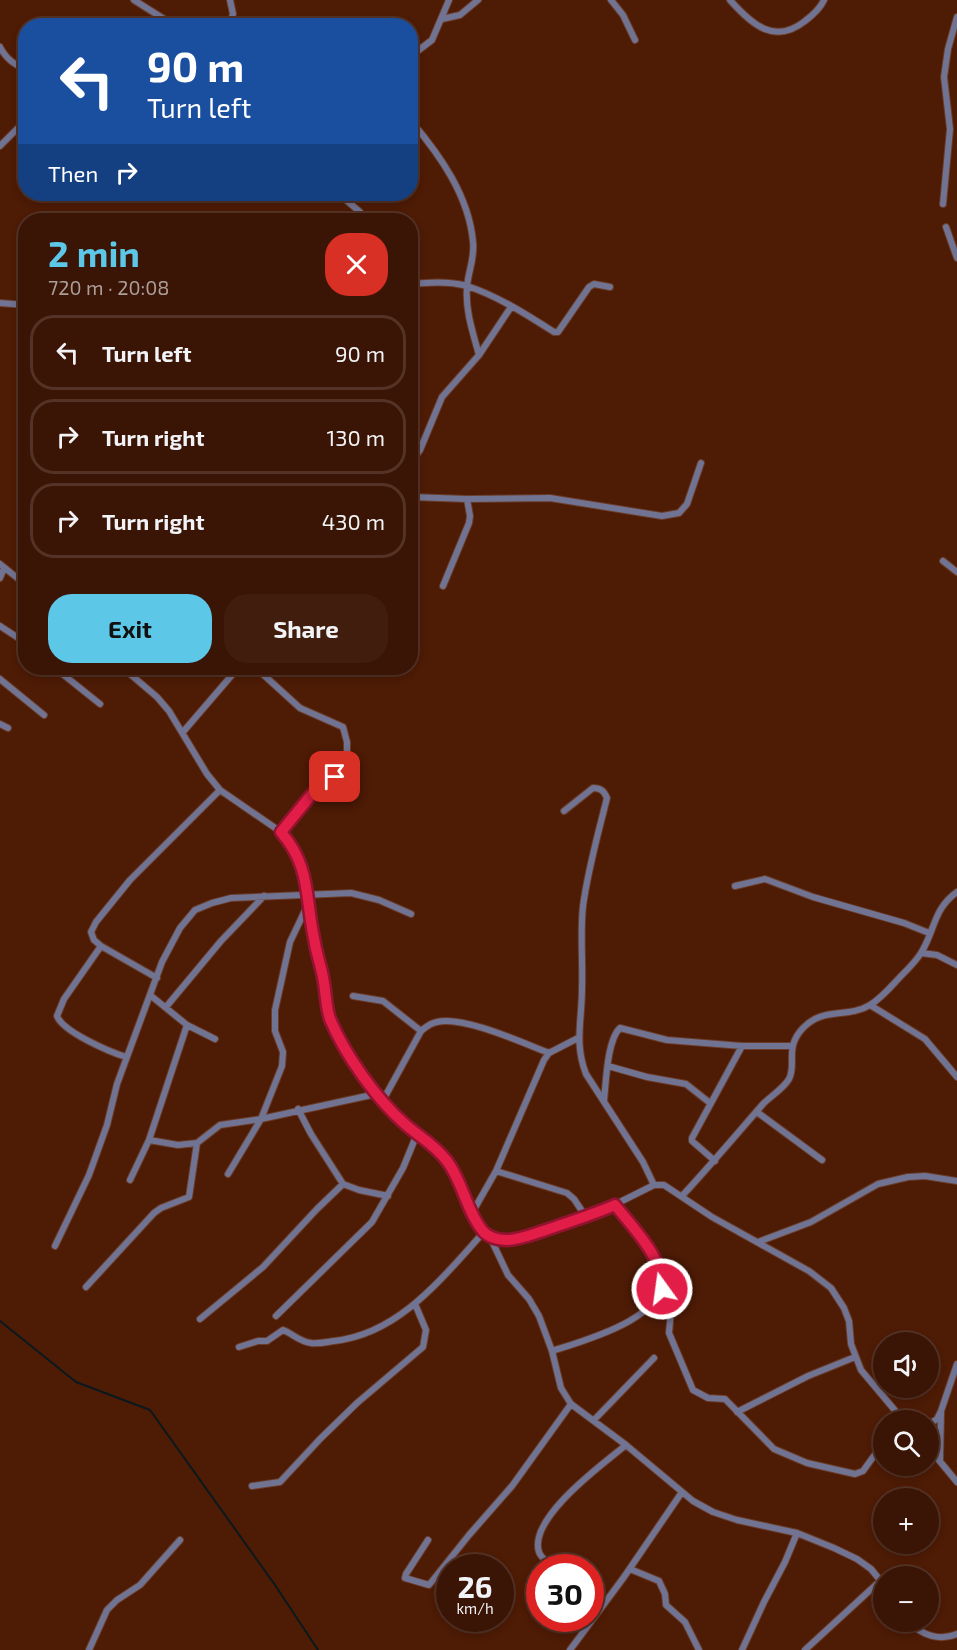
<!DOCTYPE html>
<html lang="en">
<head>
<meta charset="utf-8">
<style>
	:root { --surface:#3a1404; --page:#411d0e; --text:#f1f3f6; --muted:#ab9e9a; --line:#543326; --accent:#5dc7e8 }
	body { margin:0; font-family:"Exo 2",sans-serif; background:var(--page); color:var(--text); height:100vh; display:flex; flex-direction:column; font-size:22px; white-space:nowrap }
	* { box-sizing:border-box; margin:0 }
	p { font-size:20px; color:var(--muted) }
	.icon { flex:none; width:33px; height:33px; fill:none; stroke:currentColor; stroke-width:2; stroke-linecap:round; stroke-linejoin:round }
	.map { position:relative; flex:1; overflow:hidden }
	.panel { position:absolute; left:18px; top:213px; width:400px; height:462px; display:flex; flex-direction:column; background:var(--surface); border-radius:24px; box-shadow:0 3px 9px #0003,0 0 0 2px var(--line) }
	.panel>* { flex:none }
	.top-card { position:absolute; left:18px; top:18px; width:400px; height:183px; border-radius:24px; box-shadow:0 3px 9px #0003,0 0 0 2px var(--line); background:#1a4fa0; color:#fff; overflow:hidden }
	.tools { position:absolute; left:873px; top:1332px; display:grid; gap:12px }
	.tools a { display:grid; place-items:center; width:66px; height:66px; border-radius:50%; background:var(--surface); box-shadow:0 3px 9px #0003,0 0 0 2px var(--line); font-size:30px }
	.speed { position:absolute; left:436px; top:1554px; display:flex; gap:12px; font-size:30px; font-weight:700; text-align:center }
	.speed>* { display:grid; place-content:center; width:78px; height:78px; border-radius:50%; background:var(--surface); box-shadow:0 3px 9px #0003,0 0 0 2px var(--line); line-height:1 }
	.speed small { font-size:15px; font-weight:400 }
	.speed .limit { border:9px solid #d22; background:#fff; color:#111 }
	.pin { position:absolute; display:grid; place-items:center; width:51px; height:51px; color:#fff; margin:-26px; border-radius:12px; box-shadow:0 3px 9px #0006 }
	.me { position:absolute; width:66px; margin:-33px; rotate:346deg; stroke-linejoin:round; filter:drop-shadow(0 0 4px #0008) }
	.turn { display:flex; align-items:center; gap:21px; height:126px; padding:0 30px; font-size:27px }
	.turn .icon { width:78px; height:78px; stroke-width:2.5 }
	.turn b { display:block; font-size:42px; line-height:51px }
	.then { display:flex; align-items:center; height:57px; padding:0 30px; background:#0003; gap:12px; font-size:22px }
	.round { display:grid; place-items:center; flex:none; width:63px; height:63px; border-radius:24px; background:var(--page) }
	.headline { display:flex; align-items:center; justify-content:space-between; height:102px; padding:0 30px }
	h1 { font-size:36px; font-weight:700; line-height:45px; color:var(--accent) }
	.primary-button { display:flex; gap:12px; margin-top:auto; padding:12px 30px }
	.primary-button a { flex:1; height:69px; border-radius:24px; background:var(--accent); color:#111; font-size:24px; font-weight:700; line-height:69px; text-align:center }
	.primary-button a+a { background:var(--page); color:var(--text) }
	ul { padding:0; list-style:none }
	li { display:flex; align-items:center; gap:18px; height:75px; margin:0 12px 9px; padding:0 18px; border:3px solid var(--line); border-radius:24px }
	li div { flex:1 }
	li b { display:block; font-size:22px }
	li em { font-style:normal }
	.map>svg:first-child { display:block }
</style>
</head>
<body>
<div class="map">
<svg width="957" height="1650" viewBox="0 0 957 1650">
	<rect width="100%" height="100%" fill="#4e1b05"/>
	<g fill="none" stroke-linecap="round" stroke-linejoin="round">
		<path stroke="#0a191e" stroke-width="2" d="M0,1321l76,61 74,28 125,175 43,65"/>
		<defs>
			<path id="minor" d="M134,0l41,26
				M611,0l12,15 12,25
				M730,0c22,25 45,45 75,21 8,-6 15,-12 19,-21
				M442,19l18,-4 18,-15
				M229,26l4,-12 -3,-14
				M0,47c6,12 14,17 26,23
				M411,56l21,-16 17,-40
				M411,121c29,34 58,75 62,121 2,16 -5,30 -6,45 -2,23 6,46 12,68
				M0,146l26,-26
				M339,194l21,18 1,8
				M943,204l7,-75 -6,-52 4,-28 9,-32
				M946,227l11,31
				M411,284c18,-2 39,-3 56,2 31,10 60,29 87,46h4l31,-45 5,-3 16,3
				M0,303l26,2
				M411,462l9,-12 22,-53 37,-42 32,-48
				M411,497l56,2 83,-1 112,18 17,-3 8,-9 14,-41
				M943,561l14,11
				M0,564l26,21
				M0,578l4,-10
				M443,586l26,-63 1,-7 -3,-17
				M0,626l26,17
				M55,668l45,36
				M123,668l34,29 12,14 38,63 13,16 61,42 11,13 9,19 7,30 5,43 8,27 6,45 4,11 22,40 29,42 25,24 26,20 14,15 14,23 11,29 11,20 7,4 15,3 15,-2 66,-21 28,-12 40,-20h10l48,32 97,54 22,17 13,20 5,13 2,23 10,26 42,50
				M256,668l44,40 43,19 4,15v22c-10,13 -24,20 -36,31 -12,10 -21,24 -30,37
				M0,679l44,36
				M0,724l8,4
				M183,732l55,-64
				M564,811l29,-23c8,0 11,3 14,10 -9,36 -19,71 -24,108 -3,27 0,55 -1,82 0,33 -8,55 4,86l57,88 11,23
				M735,886l30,-7 48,18 91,26 25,10
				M101,946l-37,53 -7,17c6,16 53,36 69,41
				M921,953l16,2 20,10
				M157,978l-56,-32 -7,-6 -3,-8 5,-10 34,-42 90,-90
				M150,995l37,30 28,14
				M353,996l30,5 38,30
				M870,1005l55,34 32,38
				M166,1007l55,-66 43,-45
				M608,1066l39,11 39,7 24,19
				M604,1101c2,-18 3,-61 16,-73l47,12 75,6h50
				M382,1102l39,-71c5,-4 9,-8 16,-9 25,-7 86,21 112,31
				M298,1109l13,25 32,50 16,6 29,6
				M757,1112l65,48
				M149,1140l29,5 19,-2 23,-18 41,-6 115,-25
				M715,1161l-23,-20v-3l50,-92
				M496,1171l71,22 7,6 12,18
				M228,1174l33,-55 21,-53 1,-14 -8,-21v-21l15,-68 19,-40
				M130,1180l19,-40 38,-115
				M682,1196c28,-30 54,-61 81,-92 8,-8 21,-16 26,-25 8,-15 -5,-31 14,-51 21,-22 44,-9 67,-23 12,-7 23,-21 33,-31 6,-6 13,-13 18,-21 14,-22 12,-44 36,-61
				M472,1213l24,-42 48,-111 5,-7 29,-15
				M490,1237l18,38 21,24 10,17 13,35 9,37 10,16 55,41 67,56 20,11 24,8 60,13 37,15 23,11 14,10 13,16
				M758,1242l53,-20 67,-38 30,-7 17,-1 32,5
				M55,1246l34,-71 18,-50 10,-41 45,-122 18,-34 15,-18 17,-7 19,-5 120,-5 28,7 32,14
				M86,1287l68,-74 7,-5 28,-11 8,-54
				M659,1296l12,14 -2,23 24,57 15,8 17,1 49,50 33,14 48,11 8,-3 21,-29
				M276,1316l96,-94 31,-54 14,-34
				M200,1319l63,-52 54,-58 26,-25
				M239,1347l19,-6h9l16,-11c10,4 17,12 28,13 8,1 16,-1 23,-2 65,-7 108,-63 149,-108
				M552,1351c31,-10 125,-35 108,-81 -9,-24 -30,-45 -46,-65
				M737,1412l71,-36 47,-19
				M594,1420l60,-62
				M928,1425l9,-6 4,-8 16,-47
				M928,1447l29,35
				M940,1460l1,-47
				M252,1486l28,-4 40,-43 37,-36 66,-56 3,-17 -11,-26
				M428,1540l-22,34 -1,4 24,7 40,-50 43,-49 59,-82
				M555,1568c-5,-5 -14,-9 -16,-16 -11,-34 64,-88 87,-107
				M630,1569l29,12 6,13 1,11 19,17 14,28
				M591,1593l13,9
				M911,1622c10,14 30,19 46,12
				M89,1650l18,-40 10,-10 23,-15 40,-45
				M570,1650l54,-73 58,-85
				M742,1650l22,-48 21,-40 12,-29
				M805,1650l75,-69"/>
		</defs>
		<use href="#minor" stroke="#6a3b27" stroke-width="8"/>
		<use href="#minor" stroke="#717392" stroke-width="6"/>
	</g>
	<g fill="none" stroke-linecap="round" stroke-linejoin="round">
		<defs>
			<path id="route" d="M335,777l-23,17 -31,38c30,35 24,65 33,106 2,15 8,30 10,45 2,12 2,24 6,36 15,36 47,81 76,106 14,12 30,21 41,36 16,21 19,49 35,69 5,7 16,10 24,10 14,0 27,-6 40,-10 23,-8 46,-15 69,-25 18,23 49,53 47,84"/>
		</defs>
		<use href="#route" stroke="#92132f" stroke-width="15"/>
		<use href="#route" stroke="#e11d48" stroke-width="10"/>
	</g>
</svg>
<div class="tools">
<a><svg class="icon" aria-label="sound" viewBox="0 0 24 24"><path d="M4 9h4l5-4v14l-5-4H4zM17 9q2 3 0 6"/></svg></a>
<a><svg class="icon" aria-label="search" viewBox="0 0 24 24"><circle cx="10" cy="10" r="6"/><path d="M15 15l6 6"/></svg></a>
<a>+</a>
<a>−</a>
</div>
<div class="speed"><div>26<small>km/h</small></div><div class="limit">30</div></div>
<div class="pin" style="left:335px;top:777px;background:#d93025"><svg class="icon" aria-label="arrive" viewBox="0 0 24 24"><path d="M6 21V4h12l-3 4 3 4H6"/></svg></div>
<svg class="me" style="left:662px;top:1289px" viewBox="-20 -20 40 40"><circle r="17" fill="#e11d48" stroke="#fff" stroke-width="3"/><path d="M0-11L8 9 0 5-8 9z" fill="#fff"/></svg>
<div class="top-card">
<div class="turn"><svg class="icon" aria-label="left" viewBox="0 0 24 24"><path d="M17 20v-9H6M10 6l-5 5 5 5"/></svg><div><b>90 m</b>Turn left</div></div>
<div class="then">Then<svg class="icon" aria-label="right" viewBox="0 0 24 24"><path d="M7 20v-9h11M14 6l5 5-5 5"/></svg></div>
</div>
<section class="panel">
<div class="headline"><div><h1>2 min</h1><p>720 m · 20:08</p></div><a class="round" style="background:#d93025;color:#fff"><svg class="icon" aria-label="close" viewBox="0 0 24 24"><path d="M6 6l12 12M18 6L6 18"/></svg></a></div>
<ul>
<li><svg class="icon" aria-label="left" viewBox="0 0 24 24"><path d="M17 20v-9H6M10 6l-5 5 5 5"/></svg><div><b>Turn left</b></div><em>90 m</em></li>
<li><svg class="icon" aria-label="right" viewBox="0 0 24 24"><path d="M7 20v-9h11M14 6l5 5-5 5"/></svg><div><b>Turn right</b></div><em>130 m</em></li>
<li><svg class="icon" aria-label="right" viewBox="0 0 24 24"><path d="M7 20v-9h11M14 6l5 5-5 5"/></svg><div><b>Turn right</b></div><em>430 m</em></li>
</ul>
<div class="primary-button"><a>Exit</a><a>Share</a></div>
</section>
</div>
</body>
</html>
